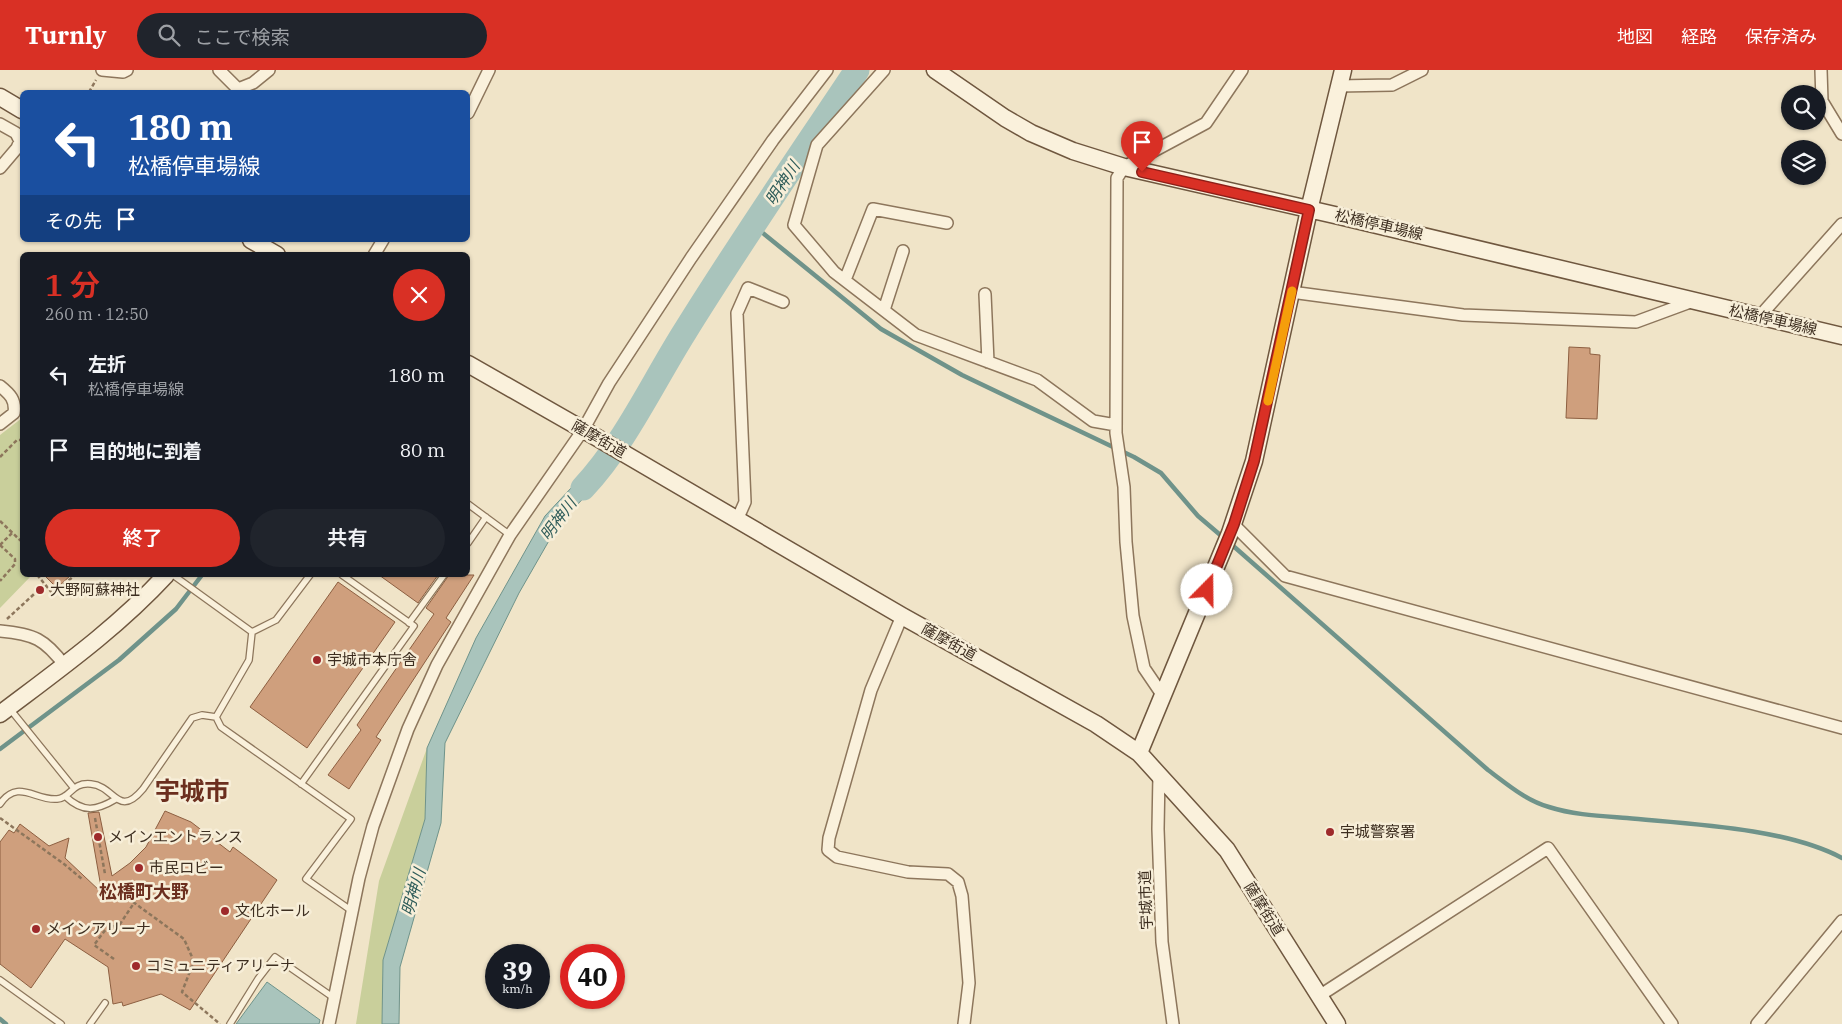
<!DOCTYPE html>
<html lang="ja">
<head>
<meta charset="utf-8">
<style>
	:root { --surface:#171b24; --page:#20242c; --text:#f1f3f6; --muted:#9ea1a6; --accent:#d93025 }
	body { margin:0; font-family:"IBM Plex Serif","Noto Sans JP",serif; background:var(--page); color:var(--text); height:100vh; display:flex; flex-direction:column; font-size:19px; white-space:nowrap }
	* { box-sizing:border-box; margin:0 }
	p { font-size:16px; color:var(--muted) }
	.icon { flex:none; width:28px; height:28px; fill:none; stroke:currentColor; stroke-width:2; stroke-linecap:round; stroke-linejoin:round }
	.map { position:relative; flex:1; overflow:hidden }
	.panel { position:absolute; left:20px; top:182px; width:450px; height:325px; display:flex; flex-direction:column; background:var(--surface); border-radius:8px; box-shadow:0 1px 4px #0004 }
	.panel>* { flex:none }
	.banner { position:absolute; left:20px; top:20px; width:450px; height:152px; border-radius:8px; box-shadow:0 1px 4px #0004; background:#1a4fa0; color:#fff; overflow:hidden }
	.fabs { position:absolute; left:1781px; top:15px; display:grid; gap:10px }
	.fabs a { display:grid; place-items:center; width:45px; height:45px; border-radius:50%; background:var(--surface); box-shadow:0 1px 4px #0004; font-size:25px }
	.speed { position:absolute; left:485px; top:874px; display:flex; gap:10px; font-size:25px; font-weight:700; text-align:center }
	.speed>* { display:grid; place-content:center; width:65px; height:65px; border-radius:50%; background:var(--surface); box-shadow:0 1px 4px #0004; line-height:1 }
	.speed small { font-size:12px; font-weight:400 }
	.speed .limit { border:8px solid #d22; background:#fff; color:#111 }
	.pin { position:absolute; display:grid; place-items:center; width:42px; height:42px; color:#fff; margin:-51px -21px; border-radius:50% 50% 50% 0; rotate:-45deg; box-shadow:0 0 5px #0007 }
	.pin .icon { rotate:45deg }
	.me { position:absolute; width:55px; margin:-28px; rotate:22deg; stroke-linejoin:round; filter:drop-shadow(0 0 4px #0008) }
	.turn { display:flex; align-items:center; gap:18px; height:105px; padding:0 25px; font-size:22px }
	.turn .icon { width:65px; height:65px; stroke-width:2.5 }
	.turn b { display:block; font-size:35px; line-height:42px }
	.then { display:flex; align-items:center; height:48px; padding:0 25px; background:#0003; gap:10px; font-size:19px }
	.round { display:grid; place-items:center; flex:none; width:52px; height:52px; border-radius:26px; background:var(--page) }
	.summary { display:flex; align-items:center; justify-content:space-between; height:85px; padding:0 25px }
	h1 { font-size:30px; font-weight:600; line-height:38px; color:var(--accent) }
	.action { display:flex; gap:10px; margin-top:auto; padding:10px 25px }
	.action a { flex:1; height:58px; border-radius:30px; background:var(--accent); color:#fff; font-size:20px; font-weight:600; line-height:58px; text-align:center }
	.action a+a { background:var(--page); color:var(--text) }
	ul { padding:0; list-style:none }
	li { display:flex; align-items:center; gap:15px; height:75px; padding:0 25px }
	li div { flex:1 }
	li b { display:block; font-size:19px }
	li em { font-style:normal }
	header { display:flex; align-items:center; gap:30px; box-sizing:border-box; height:70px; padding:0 25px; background:var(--accent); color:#fff }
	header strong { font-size:24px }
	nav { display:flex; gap:28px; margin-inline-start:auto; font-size:18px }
	.search { width:350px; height:45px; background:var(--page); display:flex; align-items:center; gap:12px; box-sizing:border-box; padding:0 18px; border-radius:28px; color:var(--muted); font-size:19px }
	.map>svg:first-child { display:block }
</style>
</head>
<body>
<header>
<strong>Turnly</strong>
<div class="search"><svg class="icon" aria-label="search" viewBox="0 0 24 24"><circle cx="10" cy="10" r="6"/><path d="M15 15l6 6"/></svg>ここで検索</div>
<nav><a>地図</a><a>経路</a><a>保存済み</a></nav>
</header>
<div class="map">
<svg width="1842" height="954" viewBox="0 0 1842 954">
	<rect width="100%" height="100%" fill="#f0e4c8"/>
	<path fill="#c9cf9b" d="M22,348v157h10l-32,33v-173z
		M427,678l-2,71 -42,141 -1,64h-26l23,-143z"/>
	<path fill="#a9c4bc" stroke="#6f938a" d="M599,388l13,10 -54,57 -39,68 -74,150 -4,80 -41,144 -1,57h-17l1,-64 42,-141 2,-71 49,-110 69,-122z
		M267,912l53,38 -1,4h-83z"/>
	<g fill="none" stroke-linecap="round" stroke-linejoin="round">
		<path stroke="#6f938a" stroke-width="4.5" d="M753,155l128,104 81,46 172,82 27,16 37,43 27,23
			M1231,474l257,226c19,14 37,30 61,37 25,8 52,9 78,11 64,6 159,10 215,40
			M0,679l119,-89 57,-51 26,-34
			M0,949l6,5"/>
		<path stroke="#a9c4bc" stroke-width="25" d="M583,418c42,-45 69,-104 101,-155 55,-89 115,-176 173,-263"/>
	</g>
	<path fill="#cf9f7d" stroke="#8d5f41" d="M1569,277l21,1v6l10,1 -3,64 -31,-1z
		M44,505h27l-14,13z
		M379,505h59l-20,28z
		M449,505h25l-28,43 5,4 -75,115 5,3 -32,49 -21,-14 33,-45 -4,-5 77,-111 -8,-6z
		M338,512l57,40 -88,126 -57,-41z
		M165,741l26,11 39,30 3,-5 44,33 -87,130 -29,-16 -38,12 -1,-4 -9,2 -5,-37 -43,-28 -34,49 -31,-24v-122l9,-12 5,3 6,-9 29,22 20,-8 -4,20 37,35 -14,-80 11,-1 13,64 18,-13 16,-16z"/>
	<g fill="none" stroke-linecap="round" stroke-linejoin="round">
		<defs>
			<path id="lane" d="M468,434l42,31
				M468,473l18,-26
				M173,505l79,57
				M310,505l-34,45 -24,12 -3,28 -33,57 5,10 130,92 -45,60 46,32
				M409,553l35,-48
				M10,639l63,78
				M301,714l113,-158 -72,-51
				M65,726c18,17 31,15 51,3
				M0,734c18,-26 35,-3 57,-5 14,-1 14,-17 34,-15 24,2 27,35 52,5l49,-71 10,-3 14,2
				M0,910l61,44
				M90,954l15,-21
				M230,954l28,-45 17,-22 59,41"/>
			<path id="street" d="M102,0l21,2 4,-2
				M219,0l19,19 15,-6 16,-13
				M884,0l-67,75 -23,80 40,47 82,63 121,45 56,41 23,4
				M1821,0l1,31 20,33
				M1338,16l54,-1 30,-15
				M468,43l21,-43
				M0,54l16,9 4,8 -3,7 -17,20
				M374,185l9,-15
				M845,210l28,-71 74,14
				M1291,222l172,23 173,7 57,-21
				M985,224l3,68
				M884,240l19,-59
				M1760,246l82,-92
				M0,316c10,8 16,14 14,27l-14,11
				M737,450l8,-18 -8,-189 11,-25 35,14
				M1233,454l52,52 557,152
				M902,546l-31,74 -42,148 -1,12 9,7 71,15 40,2 10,8 4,14 7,87 -5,41
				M0,561c34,3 45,8 65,35
				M1163,626l-19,-28 -11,-52 -7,-74 -2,-55 -8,-54 1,-255 7,-11 82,-44 36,-53
				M1159,704l-1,55 4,113 11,82
				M1319,926l229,-148 124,176
				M329,954l30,-146 14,-52 35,-97 29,-64 73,-130 73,-105 26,-47 82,-125 82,-118 54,-70
				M1757,954l85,-103"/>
			<path id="secondary" d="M935,0l70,48 26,15 42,18 51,16 215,49 503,120
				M0,27l22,13
				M251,170l26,15
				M468,294l121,69 313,183 194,108 43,29 88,97 110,174
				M0,644c58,-44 116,-85 166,-139
				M1139,683l91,-220 24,-72 55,-251 34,-140"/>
		</defs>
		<use href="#lane" stroke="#8d765c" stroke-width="8"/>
		<use href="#street" stroke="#8d765c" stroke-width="14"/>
		<use href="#secondary" stroke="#6f573f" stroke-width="19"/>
		<path stroke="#8d765c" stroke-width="2.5" stroke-dasharray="4 2.5" stroke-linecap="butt" d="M89,22l7,-12
			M0,387l17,-17h5
			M0,451l22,21
			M0,475l15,14v5l-15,17
			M0,475l12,-12
			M39,505l-1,1 15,18 22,-19
			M7,549l38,-35
			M0,748l64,46 18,15
			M95,748l10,56
			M133,832l51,37 8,18v9l-10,26 38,32
			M114,889l-20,-14 12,-16 14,-5 14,-21"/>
		<use href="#lane" stroke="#faf1dc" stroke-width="5.5"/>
		<use href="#street" stroke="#faf1dc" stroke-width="11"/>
		<use href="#secondary" stroke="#faf1dc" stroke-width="16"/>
	</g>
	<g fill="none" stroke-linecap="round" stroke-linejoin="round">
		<defs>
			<path id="route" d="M1142,102l167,38 -55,251 -20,63 -27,66"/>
		</defs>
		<use href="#route" stroke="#8d1f18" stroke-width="12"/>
		<use href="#route" stroke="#d93025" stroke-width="9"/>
		<path stroke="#f59e0b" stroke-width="9" d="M1268,331l24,-110"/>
	</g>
	<g fill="#9e2a2b" stroke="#f7eed8" stroke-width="2">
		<circle cx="40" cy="520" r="5"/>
		<circle cx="317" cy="590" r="5"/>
		<circle cx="1330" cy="762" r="5"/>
		<circle cx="98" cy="767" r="5"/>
		<circle cx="139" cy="798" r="5"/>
		<circle cx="225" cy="841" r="5"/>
		<circle cx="36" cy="859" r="5"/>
		<circle cx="136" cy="896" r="5"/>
	</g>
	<g text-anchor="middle" stroke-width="5" stroke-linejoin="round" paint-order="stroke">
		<g font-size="15" fill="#3d2e20" stroke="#f7eed8">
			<text transform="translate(1379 155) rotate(13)" y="5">松橋停車場線</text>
			<text transform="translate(1773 250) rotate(13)" y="5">松橋停車場線</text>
			<text transform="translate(599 369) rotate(30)" y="5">薩摩街道</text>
			<text transform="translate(949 572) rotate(29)" y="5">薩摩街道</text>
			<text transform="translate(1146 830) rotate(-92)" y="5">宇城市道</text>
			<text transform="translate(1264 839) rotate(58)" y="5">薩摩街道</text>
		</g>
		<g font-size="15" fill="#3d2e20" stroke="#f7eed8" text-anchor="start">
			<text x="50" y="525">大野阿蘇神社</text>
			<text x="327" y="595">宇城市本庁舎</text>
			<text x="1340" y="767">宇城警察署</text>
			<text x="108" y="772">メインエントランス</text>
			<text x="149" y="803">市民ロビー</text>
			<text x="235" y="846">文化ホール</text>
			<text x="46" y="864">メインアリーナ</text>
			<text x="146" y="901">コミュニティアリーナ</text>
		</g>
		<g font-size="16" font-style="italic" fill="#2f5d5a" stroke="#f7eed8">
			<text transform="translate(782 113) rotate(-57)" y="6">明神川</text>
			<text transform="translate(558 449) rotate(-53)" y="6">明神川</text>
			<text transform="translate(413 822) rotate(-74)" y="6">明神川</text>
		</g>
		<g font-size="18" font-weight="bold" fill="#6b2e1e" stroke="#f7eed8">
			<text x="144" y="828">松橋町大野</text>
		</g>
		<g font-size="25" font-weight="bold" fill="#6b2e1e" stroke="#f7eed8">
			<text x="192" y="730">宇城市</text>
		</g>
	</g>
</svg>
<div class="fabs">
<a><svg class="icon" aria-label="search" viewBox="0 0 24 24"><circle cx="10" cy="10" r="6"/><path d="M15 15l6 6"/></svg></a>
<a><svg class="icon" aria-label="layers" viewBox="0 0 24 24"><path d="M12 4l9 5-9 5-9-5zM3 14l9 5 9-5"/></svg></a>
</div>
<div class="speed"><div>39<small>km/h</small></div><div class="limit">40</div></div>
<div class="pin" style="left:1142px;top:102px;background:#d93025"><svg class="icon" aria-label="arrive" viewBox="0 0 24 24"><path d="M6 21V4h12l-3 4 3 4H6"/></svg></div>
<svg class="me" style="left:1207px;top:520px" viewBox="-20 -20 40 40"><circle r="19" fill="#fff"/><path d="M0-13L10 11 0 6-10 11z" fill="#d93025"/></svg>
<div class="banner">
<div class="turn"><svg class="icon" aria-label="left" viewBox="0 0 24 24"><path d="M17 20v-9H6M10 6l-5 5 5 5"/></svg><div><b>180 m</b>松橋停車場線</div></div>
<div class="then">その先<svg class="icon" aria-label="arrive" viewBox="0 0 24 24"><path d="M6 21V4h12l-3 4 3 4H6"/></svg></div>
</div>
<section class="panel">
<div class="summary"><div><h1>1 分</h1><p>260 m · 12:50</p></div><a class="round" style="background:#d93025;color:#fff"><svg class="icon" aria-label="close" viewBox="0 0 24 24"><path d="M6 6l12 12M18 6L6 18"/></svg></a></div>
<ul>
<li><svg class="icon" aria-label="left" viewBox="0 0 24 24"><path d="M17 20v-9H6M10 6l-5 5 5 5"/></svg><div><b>左折</b><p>松橋停車場線</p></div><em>180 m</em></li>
<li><svg class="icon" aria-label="arrive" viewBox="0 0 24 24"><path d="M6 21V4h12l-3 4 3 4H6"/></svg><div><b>目的地に到着</b></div><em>80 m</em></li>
</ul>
<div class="action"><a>終了</a><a>共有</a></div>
</section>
</div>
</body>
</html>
